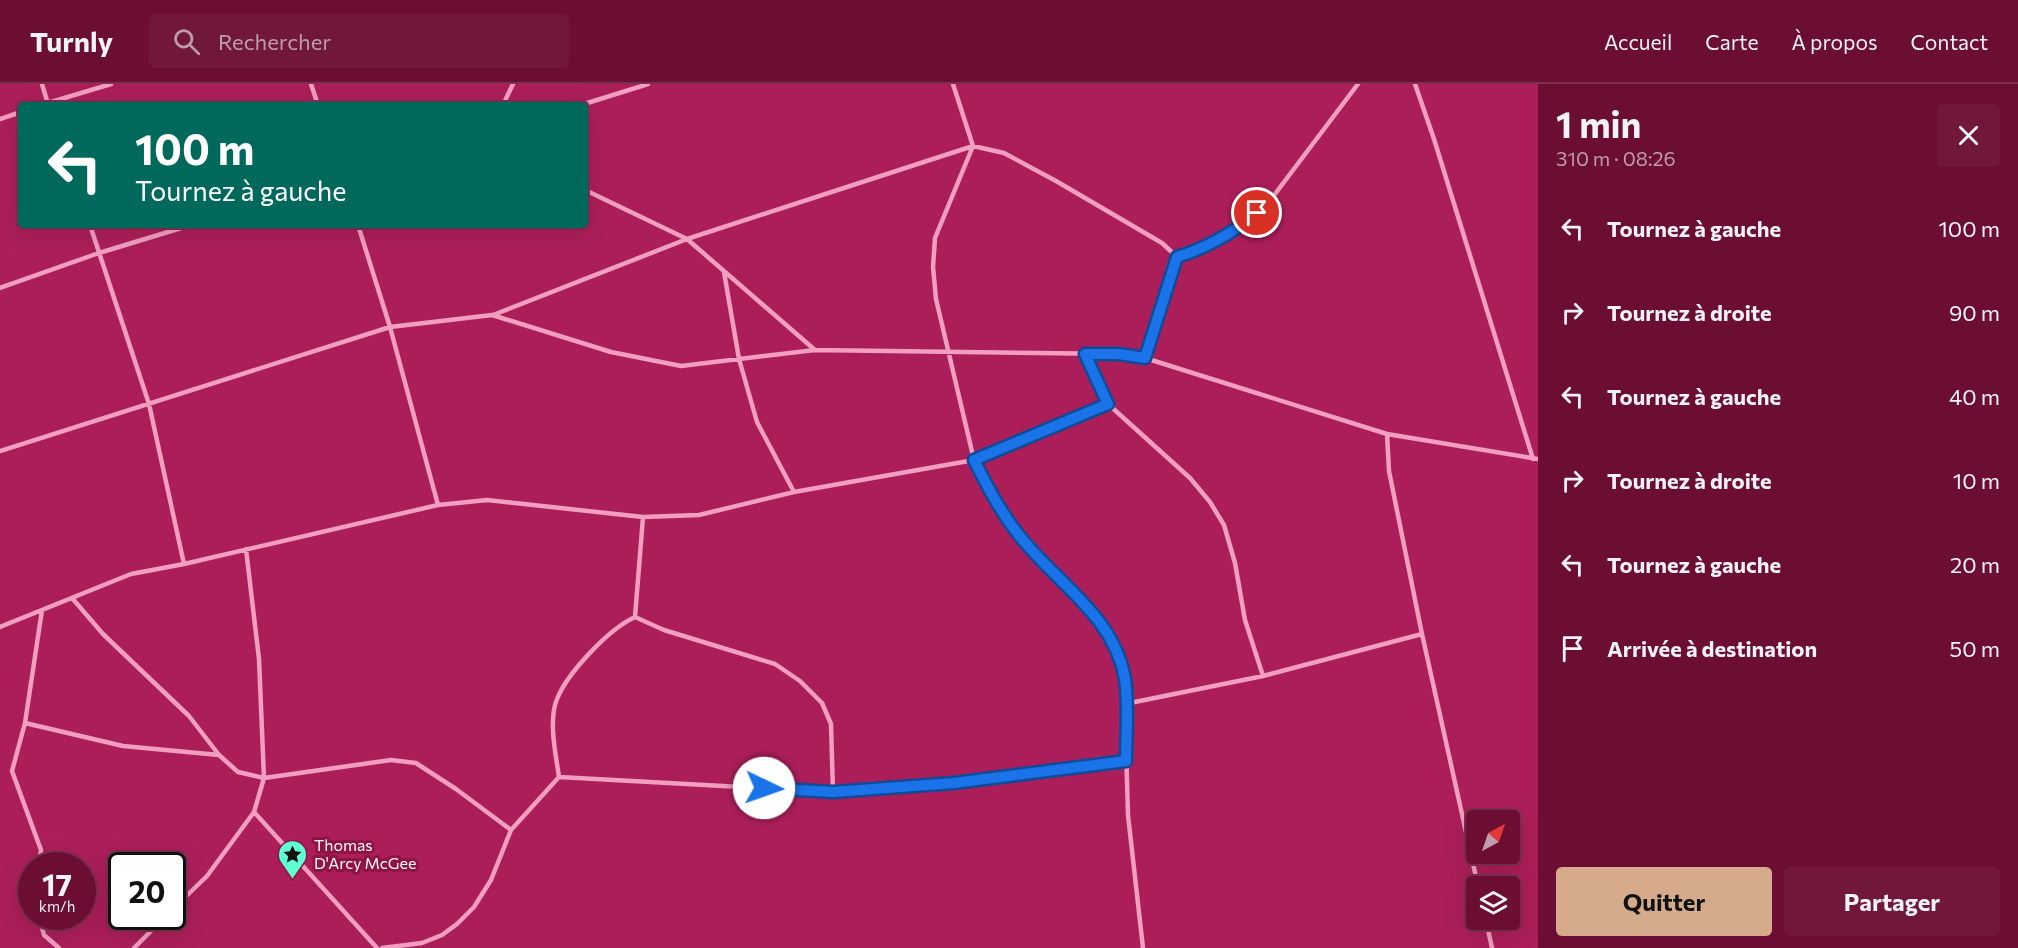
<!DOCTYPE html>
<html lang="fr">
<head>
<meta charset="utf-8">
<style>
	:root { --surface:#6c0e34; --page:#71173c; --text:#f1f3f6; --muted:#be9cac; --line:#7f2e4f; --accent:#d6ab8b }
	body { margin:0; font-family:Commissioner,sans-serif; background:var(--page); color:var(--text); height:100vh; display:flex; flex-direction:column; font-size:22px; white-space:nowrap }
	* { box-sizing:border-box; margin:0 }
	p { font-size:20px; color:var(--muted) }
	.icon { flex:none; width:33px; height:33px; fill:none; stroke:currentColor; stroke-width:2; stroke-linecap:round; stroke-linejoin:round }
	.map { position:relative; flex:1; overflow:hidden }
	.sheet { display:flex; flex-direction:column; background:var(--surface); width:480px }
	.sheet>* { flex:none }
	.banner { position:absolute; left:18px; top:18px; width:570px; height:126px; border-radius:6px; box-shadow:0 6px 24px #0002,0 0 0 2px var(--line); background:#00695c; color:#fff; overflow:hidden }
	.needle { width:39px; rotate:40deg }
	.controls { position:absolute; left:1466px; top:726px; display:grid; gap:12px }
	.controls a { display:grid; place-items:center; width:54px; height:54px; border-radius:6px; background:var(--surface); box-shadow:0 6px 24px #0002,0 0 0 2px var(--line); font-size:30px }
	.speed { position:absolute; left:18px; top:768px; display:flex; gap:12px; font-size:30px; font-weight:700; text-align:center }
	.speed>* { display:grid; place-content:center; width:78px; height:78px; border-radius:50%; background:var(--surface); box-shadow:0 6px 24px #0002,0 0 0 2px var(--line); line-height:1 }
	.speed small { font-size:15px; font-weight:400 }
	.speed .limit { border:3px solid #111; border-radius:9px; background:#fff; color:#111 }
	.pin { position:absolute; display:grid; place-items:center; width:51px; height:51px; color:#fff; margin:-26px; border:3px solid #fff; border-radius:50%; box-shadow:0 2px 6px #0007 }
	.me { position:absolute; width:66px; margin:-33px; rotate:93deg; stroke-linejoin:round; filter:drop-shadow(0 0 4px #0008) }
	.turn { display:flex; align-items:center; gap:21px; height:126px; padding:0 18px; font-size:27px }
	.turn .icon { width:78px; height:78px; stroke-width:2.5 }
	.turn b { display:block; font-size:42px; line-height:51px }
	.round { display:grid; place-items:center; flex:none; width:63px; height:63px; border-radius:6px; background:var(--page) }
	.head { display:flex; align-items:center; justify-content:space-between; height:102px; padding:0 18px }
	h1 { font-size:36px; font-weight:700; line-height:45px }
	.button { display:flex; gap:12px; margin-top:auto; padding:12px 18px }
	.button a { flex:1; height:69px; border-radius:6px; background:var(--accent); color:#111; font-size:24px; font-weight:700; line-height:69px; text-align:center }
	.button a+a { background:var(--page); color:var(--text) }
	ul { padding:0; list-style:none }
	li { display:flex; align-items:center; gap:18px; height:84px; padding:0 18px }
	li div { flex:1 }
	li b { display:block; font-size:22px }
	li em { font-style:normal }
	header { display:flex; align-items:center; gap:36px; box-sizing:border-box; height:84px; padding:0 30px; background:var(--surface); border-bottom:2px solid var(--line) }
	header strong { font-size:28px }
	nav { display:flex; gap:33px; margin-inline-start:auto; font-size:21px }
	.search { width:420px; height:54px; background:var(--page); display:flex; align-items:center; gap:15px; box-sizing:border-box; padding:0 21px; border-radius:6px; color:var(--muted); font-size:22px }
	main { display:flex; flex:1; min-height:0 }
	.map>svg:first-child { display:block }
</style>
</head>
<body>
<header>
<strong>Turnly</strong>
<div class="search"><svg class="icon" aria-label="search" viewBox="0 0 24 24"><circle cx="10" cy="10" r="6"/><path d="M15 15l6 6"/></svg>Rechercher</div>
<nav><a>Accueil</a><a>Carte</a><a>À propos</a><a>Contact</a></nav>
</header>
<main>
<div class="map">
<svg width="1538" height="864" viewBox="0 0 1538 864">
	<rect width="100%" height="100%" fill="#901345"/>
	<path fill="#ac1e5a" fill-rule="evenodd" d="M0,0h1538v864h-1538zM21,21h564v120h-564zM1476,736h33v34h-33zM32,782h50v50h-50zM122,782h50v50h-50zM1476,802h33v34h-33z"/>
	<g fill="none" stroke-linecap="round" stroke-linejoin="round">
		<path stroke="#f19ec1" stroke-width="4.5" d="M42,0l6,20
			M311,0l7,21
			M953,0l20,62 -38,92 -2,29 3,32 38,161 17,34 26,40 28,31 28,26 26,28 16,28 9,32 4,136 15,133
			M1415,0l19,55 99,320
			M41,21l70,-21
			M503,21l10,-21
			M581,21l67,-21
			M0,35l21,-7
			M585,106l102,49 128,111
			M90,141l59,179 35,160 254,-59 -48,-178 -32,-102
			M1177,173l25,-8 42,-25 25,-22 89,-118
			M724,188l15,87 18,63 37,70
			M0,204l99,-35 92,-28
			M493,231l194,-76 286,-93 31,7 52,28 106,62 15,14 -32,101
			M1085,270l23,50 82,74 20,24 14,23 11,38 10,57 18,56
			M1387,350l2,37 33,163 56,252
			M0,367l390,-124 102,-12 119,37 70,14 134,-16 304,4 26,4 242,76 151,25
			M438,421l49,-5 156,17 56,-2 95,-23 180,-32 134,-56
			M72,514l31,36 86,82 30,39 19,17 26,6 -5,-119 -13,-110
			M635,533l8,-100
			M0,543l131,-53 53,-10
			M1125,620l138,-28 159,-42
			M25,639l98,23 96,9
			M559,693l274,15 121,-9 172,-22
			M254,728l123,136
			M39,782l2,-16 -29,-79 13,-48 17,-113
			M172,826l35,-34 47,-64 10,-34 127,-18 25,3 40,26 55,41
			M39,832l5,19 15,13
			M1486,836l6,28
			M134,864l32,-32
			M382,864l40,-5 20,-8 15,-11 17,-17 17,-27 20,-50 48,-53c-3,-22 -11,-56 -2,-78 11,-27 52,-70 78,-82l29,13 111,34 25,17 22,22 9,21 2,68"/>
	</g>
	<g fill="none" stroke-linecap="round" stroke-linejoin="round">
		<defs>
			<path id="route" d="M764,704l69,4 121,-9 172,-22c0,-27 3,-56 -1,-82 -11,-64 -70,-97 -107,-145 -18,-23 -31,-48 -44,-74l134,-56 -23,-50h34l26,4 32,-101c29,-9 56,-24 80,-44"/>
		</defs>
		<use href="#route" stroke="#114b97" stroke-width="15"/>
		<use href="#route" stroke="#1a73e8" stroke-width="10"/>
	</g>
	<defs>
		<symbol id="sight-pin" viewBox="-11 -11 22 30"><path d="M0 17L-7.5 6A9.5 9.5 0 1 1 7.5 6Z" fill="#5fffd6" stroke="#901345"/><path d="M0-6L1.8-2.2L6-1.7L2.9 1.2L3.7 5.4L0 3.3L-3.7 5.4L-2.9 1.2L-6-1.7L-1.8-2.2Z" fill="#111"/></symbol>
	</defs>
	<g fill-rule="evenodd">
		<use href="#sight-pin" x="276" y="754" width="33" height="45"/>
	</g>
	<g text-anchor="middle" stroke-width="6" stroke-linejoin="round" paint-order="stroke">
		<g font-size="16" fill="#fff" stroke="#901345" text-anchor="start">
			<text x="314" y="767">Thomas<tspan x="314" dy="18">D'Arcy McGee</tspan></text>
		</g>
	</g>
</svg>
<div class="controls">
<a><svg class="needle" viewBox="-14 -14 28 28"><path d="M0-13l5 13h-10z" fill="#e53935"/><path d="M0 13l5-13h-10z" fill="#be9cac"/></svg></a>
<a><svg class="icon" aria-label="layers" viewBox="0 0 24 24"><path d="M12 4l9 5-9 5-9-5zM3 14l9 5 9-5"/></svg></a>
</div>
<div class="speed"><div>17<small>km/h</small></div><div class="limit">20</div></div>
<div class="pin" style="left:1257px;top:129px;background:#d93025"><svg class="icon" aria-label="arrive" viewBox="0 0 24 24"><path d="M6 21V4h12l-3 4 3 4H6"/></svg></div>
<svg class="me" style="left:764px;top:704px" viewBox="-20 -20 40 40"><circle r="19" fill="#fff"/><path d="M0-13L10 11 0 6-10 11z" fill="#1a73e8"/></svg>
<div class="banner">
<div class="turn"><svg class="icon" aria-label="left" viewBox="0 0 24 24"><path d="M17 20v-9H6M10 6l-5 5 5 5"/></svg><div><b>100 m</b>Tournez à gauche</div></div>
</div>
</div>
<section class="sheet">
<div class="head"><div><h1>1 min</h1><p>310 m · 08:26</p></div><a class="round"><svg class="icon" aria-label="close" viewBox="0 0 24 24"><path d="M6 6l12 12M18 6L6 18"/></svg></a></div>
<ul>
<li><svg class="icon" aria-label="left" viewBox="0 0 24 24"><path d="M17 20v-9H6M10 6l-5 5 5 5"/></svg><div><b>Tournez à gauche</b></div><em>100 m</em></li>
<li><svg class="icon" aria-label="right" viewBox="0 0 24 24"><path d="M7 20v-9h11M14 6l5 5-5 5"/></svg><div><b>Tournez à droite</b></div><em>90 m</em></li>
<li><svg class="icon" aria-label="left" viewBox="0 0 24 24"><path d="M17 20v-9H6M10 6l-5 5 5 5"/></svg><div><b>Tournez à gauche</b></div><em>40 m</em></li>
<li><svg class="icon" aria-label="right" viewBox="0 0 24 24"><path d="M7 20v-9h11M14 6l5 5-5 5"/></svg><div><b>Tournez à droite</b></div><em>10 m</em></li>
<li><svg class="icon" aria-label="left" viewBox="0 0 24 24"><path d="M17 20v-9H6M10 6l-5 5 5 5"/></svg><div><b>Tournez à gauche</b></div><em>20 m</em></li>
<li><svg class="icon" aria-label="arrive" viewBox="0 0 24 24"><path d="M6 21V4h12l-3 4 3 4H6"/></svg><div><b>Arrivée à destination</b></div><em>50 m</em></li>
</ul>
<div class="button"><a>Quitter</a><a>Partager</a></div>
</section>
</main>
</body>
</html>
